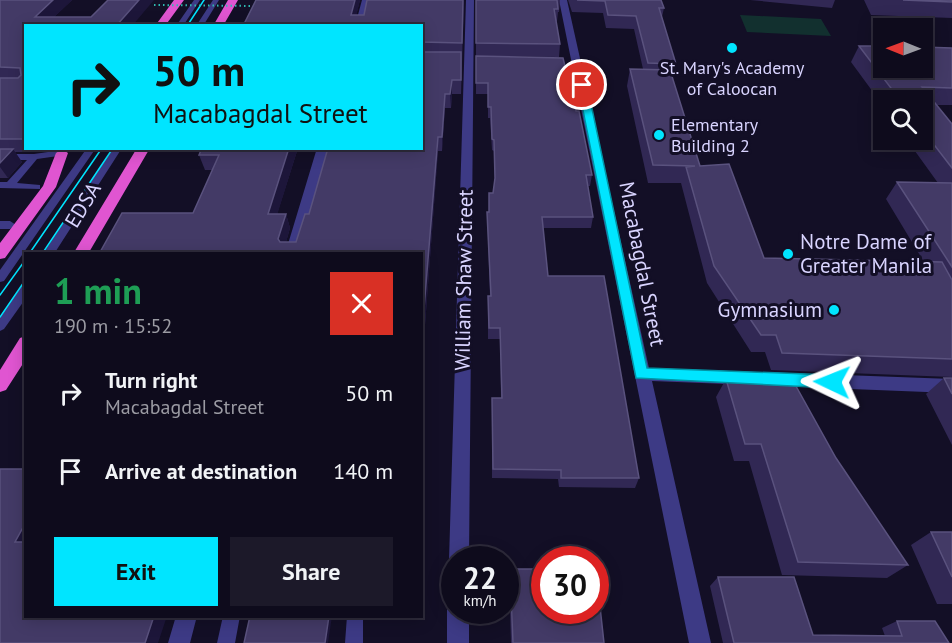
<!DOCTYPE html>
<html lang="en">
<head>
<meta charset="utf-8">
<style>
	:root { --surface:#0e0b1c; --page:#1c1929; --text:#f1f3f6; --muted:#9b9ba3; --line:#2e2b3b; --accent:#00e5ff }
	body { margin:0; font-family:"PT Sans",sans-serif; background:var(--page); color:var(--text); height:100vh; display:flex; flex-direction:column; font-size:22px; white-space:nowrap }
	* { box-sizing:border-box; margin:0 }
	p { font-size:20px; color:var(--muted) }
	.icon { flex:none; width:33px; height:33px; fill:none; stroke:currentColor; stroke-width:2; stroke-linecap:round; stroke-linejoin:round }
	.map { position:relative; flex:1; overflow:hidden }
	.sheet { position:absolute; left:24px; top:252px; width:399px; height:366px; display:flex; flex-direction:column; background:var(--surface); border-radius:0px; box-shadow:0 3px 15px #0003,0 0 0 2px var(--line) }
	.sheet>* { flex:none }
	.hud { position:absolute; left:24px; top:24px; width:399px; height:126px; border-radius:0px; box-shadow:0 3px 15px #0003,0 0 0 2px var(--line); background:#00e5ff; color:#111; overflow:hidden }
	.needle { width:39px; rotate:271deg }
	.fabs { position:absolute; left:873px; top:18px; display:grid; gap:12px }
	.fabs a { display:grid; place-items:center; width:60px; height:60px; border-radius:0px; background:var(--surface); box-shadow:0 3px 15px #0003,0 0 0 2px var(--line); font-size:30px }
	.speed { position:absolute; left:441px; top:546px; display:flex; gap:12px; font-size:30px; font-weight:700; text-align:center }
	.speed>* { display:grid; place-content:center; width:78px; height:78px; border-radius:50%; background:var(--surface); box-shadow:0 3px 15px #0003,0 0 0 2px var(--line); line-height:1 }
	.speed small { font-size:15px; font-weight:400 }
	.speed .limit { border:9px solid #d22; background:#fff; color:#111 }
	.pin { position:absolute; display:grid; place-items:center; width:51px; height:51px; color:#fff; margin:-26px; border:3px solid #fff; border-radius:50%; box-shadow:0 2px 6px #0007 }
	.me { position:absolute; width:66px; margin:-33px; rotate:272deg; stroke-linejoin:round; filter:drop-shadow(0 0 4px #0008) }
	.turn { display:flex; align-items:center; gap:21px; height:126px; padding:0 30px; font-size:27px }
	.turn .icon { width:78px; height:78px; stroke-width:2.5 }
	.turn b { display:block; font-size:42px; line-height:51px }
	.round { display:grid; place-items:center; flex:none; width:63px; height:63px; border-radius:0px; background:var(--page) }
	.overview { display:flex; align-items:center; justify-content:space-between; height:102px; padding:0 30px }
	h1 { font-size:36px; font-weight:700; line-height:45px; color:#1e9e55 }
	.primary-button { display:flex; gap:12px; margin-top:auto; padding:12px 30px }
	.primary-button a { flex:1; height:69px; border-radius:0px; background:var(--accent); color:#111; font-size:24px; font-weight:700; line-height:69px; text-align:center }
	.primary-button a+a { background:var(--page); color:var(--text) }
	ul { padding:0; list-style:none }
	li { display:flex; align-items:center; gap:18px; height:78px; padding:0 30px }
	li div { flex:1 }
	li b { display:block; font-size:22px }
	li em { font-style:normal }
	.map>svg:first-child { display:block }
</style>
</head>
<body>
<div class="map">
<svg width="952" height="643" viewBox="0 0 952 643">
	<rect width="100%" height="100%" fill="#130f26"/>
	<path fill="#12302f" d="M740,15l81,4 10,17 -84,-4z"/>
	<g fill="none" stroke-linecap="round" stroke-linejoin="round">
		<path fill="#3d3a85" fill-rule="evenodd" d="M194,0h6l-17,26h-7z
			M213,0h6l-16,26h-7z
			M87,148h9l-92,133 -4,1v-12z
			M113,148h9l-68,106h-11z
			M62,150l3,1v4l-28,4 -20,24 23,2v4l-40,-1v-6h7l20,-22h-27v-6h34z
			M26,284v14l-22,31 -4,2v-14l22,-32z
			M223,616h17l-5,27h-18z
			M347,616h16v27h-18z"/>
		<path fill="#3d3a85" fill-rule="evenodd" d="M362,0h8l-6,26h-9z
			M466,0h8l-5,560h-15v8l-5,-8z
			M559,0h8l82,368 303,11v14l-300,-12 59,262h-22z
			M317,148h12l-30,106h-14z
			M0,221h10l6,4 -6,4h-10z
			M454,601v9h15v33h-22v-33l4,-7z
			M176,616h21l-7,27h-22z"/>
		<path fill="#e055d1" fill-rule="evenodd" d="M174,0h10l-19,26h-10z
			M228,0h10l-15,26h-10z
			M137,148h13l-62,106h-15z
			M62,149l6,4 -12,34 -51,71 -5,1v-16l43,-57 13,-33z
			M26,336v23l-20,31 -6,2v-22l20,-32z"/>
		<path stroke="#00e5ff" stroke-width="1.5" d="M187,26l17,-26
			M29,254l73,-106
			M42,254l71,-106
			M0,295l26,-36
			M0,317l26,-38"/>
		<path stroke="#2fb8b0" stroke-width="2" stroke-dasharray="1.5 3" stroke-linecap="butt" d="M154,5l101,1"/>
	</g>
	<path fill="#312854" d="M0,0h72l-18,17 78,9h-106v122h10l-2,4h-19l7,10 -14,16h-8z
		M256,0h104l-4,15h8l3,-15h97l-3,94h-9l-1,14h-6l-3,43h-4l-16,214v-111h-323l94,-41 20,-43h-8l-6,-15 3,-7h96l-21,66h9l4,14 -4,14h10l13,-28 113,-66v-122z
		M476,0h84l-1,12h-1l-1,9h-1l4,23 -1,13 -83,-1z
		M568,0h93l3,8 -2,9 14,47 -4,13 28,89 64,92 160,4 -38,-63 11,-17 41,1 -31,-43h15v-40h-38v7l-33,-45 8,-16 93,2v57h-16l16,19v253l-181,-7 -6,-18h-14l-44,-69 -26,-100h-33l-21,-97 3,-17h13l-9,-40 -28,-1 -3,-15 -31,-1z
		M750,0h85l-3,8z
		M864,0h88v18l-81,-3z
		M476,56l116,119 -2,11h-2l5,31 -2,11h-48l5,48 91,202 -4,10 -76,-1 -1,-8 -66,-1v-80h9l-1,-59h-12v-43h2l-3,-84h2l6,-30 -1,-31 -2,-1 -2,-32h-2v-24h-12z
		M944,378h8v67l-26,-51z
		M726,379l110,79 72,107 -21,13 -105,-3 -33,-114h-15l-18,-64z
		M931,532h21v72h-15l-26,-59z
		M510,569l94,74h-93l-2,-64z
		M718,577l95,58 72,1 -3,-8 15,-7 52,22h-226l-13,-57z"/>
	<path fill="#1d163a" d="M53,0h19l-27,26 -10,-9z
		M139,0h15l-22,26h-16z
		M355,0h5l-6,26 -3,-11z
		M463,0h1l-2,56v-13z
		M452,80v14l-1,14 -1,-14z
		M445,94v14l-3,43v-14z
		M438,137v14l-16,214v-32z
		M289,148h9l-25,80 -5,-14z
		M13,149l9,13 -14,16 -8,-11v-4z
		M286,214l4,14 -7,25 -5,-14z
		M26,522v27l-11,-7z
		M154,616h13l-9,27h-13z
		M329,616h3l-4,27h-3z"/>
	<path fill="#433a66" stroke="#5a527e" stroke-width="1.5" d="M0,0h53l-18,17h56l17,-17h31l-23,26h-90l-1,113h-25v-61h18l3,-3 -1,-7 -20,-1z
		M256,0h99l-4,15h13l3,-15h96l-1,43 -40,-1v-16h-179z
		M476,0h81l1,9h-4l6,35 -84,-1z
		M577,0h84l3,8h-5l17,56 -28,-1 -12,-47 -28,-1 -3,-14z
		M903,0h49v2z
		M859,46h25v22h38v-21l30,1v40l-30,-1 30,37v44l-30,-39v-29h-22z
		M422,52h39v28h-9l-2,14h-5l-3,43h-4l-16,196v-79h-323l23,-41h71l26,-58h-20l3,-7h87l-21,66h18l-8,25 2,3h16l9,-28h4l19,-66h94z
		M476,56l87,2 13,53h3l13,64h-6l7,42h-51l6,59h56l35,202h-78v-8l-68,-1 -1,-71h10l-2,-70h-11l-1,-32h3l-4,-84h2v-19h4l2,-15 -1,-38 -2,-1 -1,-32h-3v-24h-12z
		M630,69l40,1 30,96 29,-2 35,94 178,4 10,18v79l-170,-6 -6,-18h-15l-47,-69 -28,-99 9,-1 -42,-1z
		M0,149h13l-13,14z
		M897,182l55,1v84z
		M944,378h8v16z
		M726,379h66l44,79 72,107 -110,-3 -37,-118h-16z
		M0,469h26v53l-11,20h11v74h128l-9,27h-145z
		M931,532h21v45z
		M510,569h34v41h52v-40l8,73h-91z
		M718,577h76l19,58 89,1 -5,-15h38l14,22h-215z
		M250,616h79l-4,27h-81z"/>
	<path fill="#00e5ff" stroke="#0095a6" stroke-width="1.5" d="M582,82l5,3 60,283 185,7 6,2 2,5 -2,4 -6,2 -196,-10 -58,-293z"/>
	<g fill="#00e5ff" stroke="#130f26" stroke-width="2">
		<circle cx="732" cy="48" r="6"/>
		<circle cx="659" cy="135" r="6"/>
		<circle cx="788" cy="254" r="6"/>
		<circle cx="834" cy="310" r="6"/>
	</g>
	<g text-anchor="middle" stroke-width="6" stroke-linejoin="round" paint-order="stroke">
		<g font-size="18" fill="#d9d4ff" stroke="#130f26">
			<text x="732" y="74">St. Mary's Academy<tspan x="732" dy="21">of Caloocan</tspan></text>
			<text x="671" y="131" text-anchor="start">Elementary<tspan x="671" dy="21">Building 2</tspan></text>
		</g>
		<g font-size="21" fill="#d9d4ff" stroke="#130f26">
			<text transform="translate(83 205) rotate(-59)" y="7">EDSA</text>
			<text transform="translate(642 264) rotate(79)" y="7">Macabagdal Street</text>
			<text transform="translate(464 280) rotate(-89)" y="7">William Shaw Street</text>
		</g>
		<g font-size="21" fill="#d9d4ff" stroke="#130f26" text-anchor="start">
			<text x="800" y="249">Notre Dame of<tspan x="800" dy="24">Greater Manila</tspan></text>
			<text x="822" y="317" text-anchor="end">Gymnasium</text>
		</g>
	</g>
</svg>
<div class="fabs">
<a><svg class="needle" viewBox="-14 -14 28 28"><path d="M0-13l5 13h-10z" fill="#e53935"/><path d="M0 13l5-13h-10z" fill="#9b9ba3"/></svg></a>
<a><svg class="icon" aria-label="search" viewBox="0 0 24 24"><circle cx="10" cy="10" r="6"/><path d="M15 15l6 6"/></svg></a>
</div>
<div class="speed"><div>22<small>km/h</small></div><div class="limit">30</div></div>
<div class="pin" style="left:582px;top:85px;background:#d93025"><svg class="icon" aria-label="arrive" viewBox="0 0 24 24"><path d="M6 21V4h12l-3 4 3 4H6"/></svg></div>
<svg class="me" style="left:832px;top:382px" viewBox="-20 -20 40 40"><path d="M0-17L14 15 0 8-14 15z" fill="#00e5ff" stroke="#fff" stroke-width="4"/></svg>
<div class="hud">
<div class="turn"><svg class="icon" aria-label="right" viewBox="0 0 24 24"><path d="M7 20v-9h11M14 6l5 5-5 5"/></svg><div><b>50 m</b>Macabagdal Street</div></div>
</div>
<section class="sheet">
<div class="overview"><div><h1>1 min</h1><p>190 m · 15:52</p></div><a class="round" style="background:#d93025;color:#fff"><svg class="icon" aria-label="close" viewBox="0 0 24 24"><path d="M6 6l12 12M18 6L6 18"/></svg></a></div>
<ul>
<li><svg class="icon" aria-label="right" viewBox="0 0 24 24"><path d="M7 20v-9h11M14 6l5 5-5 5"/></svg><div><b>Turn right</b><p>Macabagdal Street</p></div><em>50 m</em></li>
<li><svg class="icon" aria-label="arrive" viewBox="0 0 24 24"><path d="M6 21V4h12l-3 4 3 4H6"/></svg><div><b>Arrive at destination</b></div><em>140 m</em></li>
</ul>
<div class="primary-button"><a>Exit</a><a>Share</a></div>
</section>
</div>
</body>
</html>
